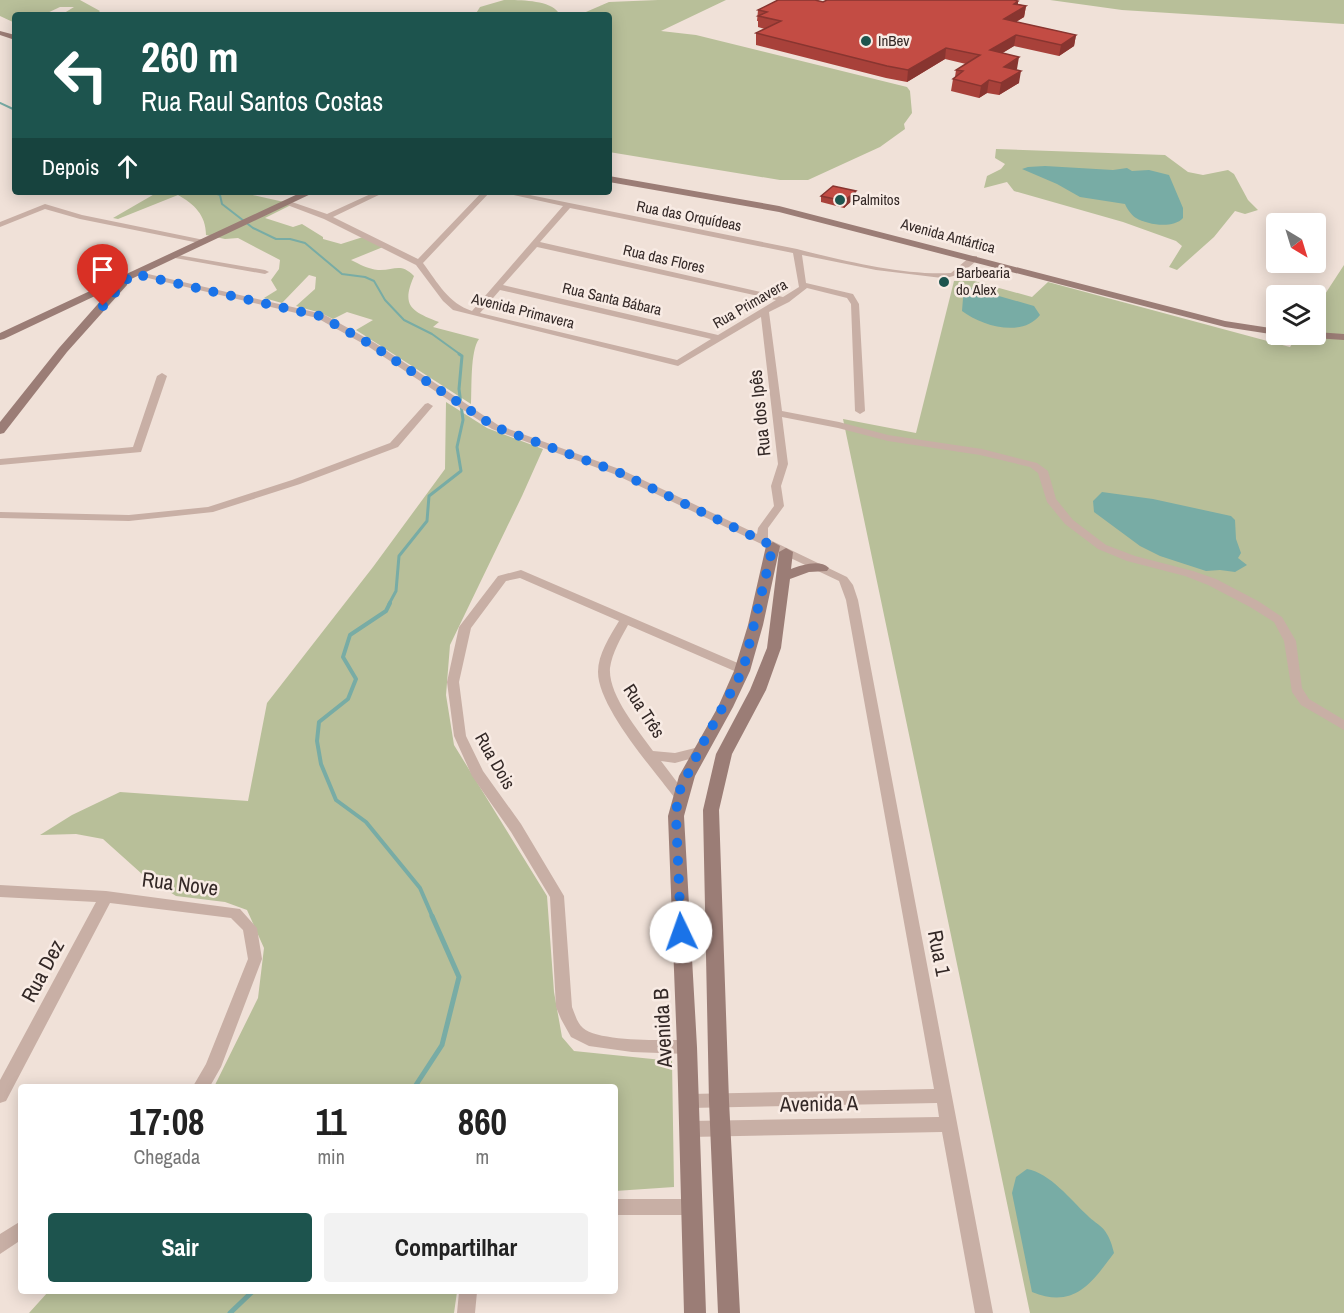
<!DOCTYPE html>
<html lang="pt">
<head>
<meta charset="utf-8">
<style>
	:root { --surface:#fff; --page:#f2f2f2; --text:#222; --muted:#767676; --accent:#1d544e }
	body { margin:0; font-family:"Archivo Narrow",sans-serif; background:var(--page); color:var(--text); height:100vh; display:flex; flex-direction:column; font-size:22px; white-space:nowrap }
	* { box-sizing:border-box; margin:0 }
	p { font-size:20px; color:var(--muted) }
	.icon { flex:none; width:33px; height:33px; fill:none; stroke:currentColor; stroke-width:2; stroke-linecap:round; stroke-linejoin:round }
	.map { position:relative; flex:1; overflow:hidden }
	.drawer { position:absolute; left:18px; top:1084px; width:600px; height:210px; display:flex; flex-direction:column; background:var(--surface); border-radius:6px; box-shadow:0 3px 15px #0003 }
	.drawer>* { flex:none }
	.hud { position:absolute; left:12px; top:12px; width:600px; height:183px; border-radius:6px; box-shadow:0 3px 15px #0003; background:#1d544e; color:#fff; overflow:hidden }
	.needle { width:39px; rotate:142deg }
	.buttons { position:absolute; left:1266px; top:213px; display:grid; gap:12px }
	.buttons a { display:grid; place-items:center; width:60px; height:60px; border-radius:6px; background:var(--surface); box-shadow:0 3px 15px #0003; font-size:30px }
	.pin { position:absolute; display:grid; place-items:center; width:51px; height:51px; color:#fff; margin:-62px -26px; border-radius:50% 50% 50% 0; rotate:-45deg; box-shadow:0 0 6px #0007 }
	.pin .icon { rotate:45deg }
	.me { position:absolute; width:66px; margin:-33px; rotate:357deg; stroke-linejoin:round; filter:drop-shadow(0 0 4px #0008) }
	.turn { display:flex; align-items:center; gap:21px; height:126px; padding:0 30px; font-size:27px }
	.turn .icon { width:78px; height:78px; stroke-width:2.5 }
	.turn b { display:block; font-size:42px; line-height:51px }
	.then { display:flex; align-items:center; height:57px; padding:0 30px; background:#0003; gap:12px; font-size:22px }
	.eta { display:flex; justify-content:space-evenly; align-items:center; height:102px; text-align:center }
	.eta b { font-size:36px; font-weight:700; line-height:42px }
	.primary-button { display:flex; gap:12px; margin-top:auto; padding:12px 30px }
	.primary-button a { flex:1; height:69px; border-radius:6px; background:var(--accent); color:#fff; font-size:24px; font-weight:700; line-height:69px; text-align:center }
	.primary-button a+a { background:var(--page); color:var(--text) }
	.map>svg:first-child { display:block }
</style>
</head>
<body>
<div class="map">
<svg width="1344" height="1313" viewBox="0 0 1344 1313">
	<rect width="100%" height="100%" fill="#f0e1d8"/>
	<path fill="#b8bf99" d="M0,0h80l20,11 -4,4h-35l13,-8h-14l-17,8h-28v8l-15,-7z
		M504,0c16,0 45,0 54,12l-2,3h-81l5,-8z
		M658,0h68l-65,31 35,4 211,52 3,4 2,22 -8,11 1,5 -25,18 -72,33h-28l-171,-28v-137h-30l30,-13z
		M1050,0h294v24l-222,-14z
		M996,149l169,6 23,17 15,3 25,-5 6,4 14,26 10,10 -13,4 -10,-3 -21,26 -37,33 -8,-3 13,-21 -6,-5 -53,-19 -109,-31 -7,-9 -23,6 3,-12 14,-7 4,-5 -10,-6z
		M158,192h81l54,12 -28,14 28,9 9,-3 21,13v2l18,5 22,-7 20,10 -32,13c8,4 17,9 27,10 16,1 22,-8 36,6 -13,30 -3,35 25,46l-6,5 46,12c-9,12 -7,49 -8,65l-115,-74 17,-10 -26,-8 -14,7 -12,-6 -25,-7 19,-17 1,-12 -7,-2 -27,28 -18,-5 13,-8 -6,-10 8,-11 1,-9 -42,-22 -13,1 -19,-4c0,-20 -12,-31 -28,-40l-60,24 -5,-1z
		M1344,265v1048h-314l-187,-894 73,14 38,-152h20l58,16 16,-15 242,65 8,-12 18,-1v-26z
		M446,402l41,26 56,21 -21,47 -72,149 -4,50 8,50 93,151 7,96 8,45 12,14 98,10 2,126 -59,4v-103l-401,-1 44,-89 6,-50 -17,-38 -22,-8 -49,-6 -34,-22 -39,-35 -27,-5 -36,1 32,-20 48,-23 128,9 19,-98 106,-136 72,-98z
		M48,1292h409l-3,21h-425z"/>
	<path fill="#78aca5" d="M1045,166l68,4 14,-2 5,3 17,-1 20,5 14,33v10c-10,11 -35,7 -47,0 -5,-3 -10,-11 -11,-14l-45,-7 -23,-13 -35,-15 6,-2z
		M964,286l70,20 6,9c-18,23 -58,11 -78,-4z
		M1102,492l51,7 78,17 4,4 1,19 5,14 -3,5 9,7 -12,7 -15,-2 -14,1 -46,-15 -20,-10 -46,-34 -1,-11z
		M1027,1169c23,4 44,31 60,46 5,6 13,9 18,16 5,7 7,14 9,22 -23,31 -40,56 -82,39l-20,-99 4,-16z"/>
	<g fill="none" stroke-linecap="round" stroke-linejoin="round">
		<path stroke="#78aca5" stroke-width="2" d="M0,103l13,6
			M212,192l8,3 2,9 31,24 23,11h14l15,4 37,31 23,3 9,4 11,19 19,20 28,14 29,21"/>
		<path stroke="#78aca5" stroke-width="3" d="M389,604l7,-13 3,-35 28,-35 2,-25 32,-25 -4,-24 6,-27 -4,-31 3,-33 -3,-2"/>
		<path stroke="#78aca5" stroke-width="4" d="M390,603l-4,8 -36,24 -7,22 13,22 -8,20 -29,23 -2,19 4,23 15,36 30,22 54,66 13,30"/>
		<path stroke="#78aca5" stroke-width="5" d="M414,1088l28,-43 17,-68 -27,-61
			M230,1313l22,-21"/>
		<path fill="#c8afa5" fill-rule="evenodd" d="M375,192h10l-52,25 85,42 64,-67h8l-67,71c15,20 25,40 49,48l91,-105 -63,-14h15l282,57c43,11 109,27 154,24l20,-17h6v4c-12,11 -19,17 -35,18l-66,-8 -74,-15 4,28 47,11 6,10 6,107 -5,3 -5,-3 -4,-107 -4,-6 -40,-10 -18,14 -20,10 13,99 57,11 49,13 94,14 55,14 11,8 8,28 17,21 33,25 29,11 58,15 23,8 42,22 24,16 14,24 6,47 7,11 35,21v10l-43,-25 -9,-13 -8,-51 -10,-19 -24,-15 -42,-22 -23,-9 -58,-15 -29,-12 -33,-25 -18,-22 -9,-29 -8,-6 -50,-12 -92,-14 -50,-13 -56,-11 6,47 -7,22 3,20 -16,22v11l79,38 6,8 5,15 135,713h-18l-33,-181 -252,5 -6,-3 -2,-5 2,-5 6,-3 249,-4 -2,-14 -248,5 -6,-2 -2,-5 2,-5 6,-2 245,-5 -88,-489 -7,-19 -225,-107 -122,-45 -123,-82 -52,-29 -186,-44 4,-3 188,43 52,29 123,82 124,45 135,64 1,-6 16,-22 -3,-20 7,-22 -17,-147 -83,49 -225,-56 -10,-9 -27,-36 -92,-46 -42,-16 7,-2 38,13zM570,208l223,45 6,34 -16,10 -243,-55zM537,247l239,53 -58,35 -215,-50zM500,290l211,49 -34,21 -197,-47z
			M45,204l37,11 122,25 4,2 -4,2 -124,-25 -35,-10 -45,18v-5z
			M172,254l93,16 4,2 -4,2 -90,-16h-3z
			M162,373l5,3 -26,76 -141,13v-6l133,-12 24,-71z
			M428,403l5,3 -35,41 -98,37 -87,28 -84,9 -129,-3v-6l129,3 79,-8 84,-27 98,-37 35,-39z
			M521,570l226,97 2,3 -6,4 -4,-1 -111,-48c-7,13 -16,28 -18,43 -2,27 28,62 43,83l22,2 24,-6 5,2 1,3 -1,3 -29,8 -14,-2 25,33 -2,3h-10c-21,-28 -76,-90 -76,-125 0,-18 12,-36 21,-51l-99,-43 -14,3 -35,47 -12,54 7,54 17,35 38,53 43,72 8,111c3,7 5,16 11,21 16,14 81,12 104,12l6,2 2,5 -2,5 -6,2 -55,-2 -43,-6 -18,-9 -10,-18 -5,-12 -6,-110 -39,-65 -39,-56 -18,-40 -7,-54 12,-55 39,-51z
			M0,885l106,6 134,18 17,19 5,31 -41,108 -12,21h-17l14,-24 42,-105 -5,-29 -12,-12 -121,-15 -104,198 -6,2v-23l96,-178 -96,-5z
			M615,1199h77l6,2 3,6 -3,6 -6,2h-77z
			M21,1221v19l-21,14v-20z
			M459,1292h18l-2,21h-18z"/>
		<path fill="#9b7d76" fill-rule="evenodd" d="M0,31l15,4v5l-15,-5z
			M609,176l170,30 446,115 51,8v5h3l-3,1 -51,-8 -446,-115 -170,-30z
			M302,192h13l-188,89v4l-60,67 -63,81 -4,1v-12l59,-74 53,-60 -108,51 -4,1v-7z
			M1316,332l28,2v6l-45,-3 -5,-3h22z
			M773,542l7,4 -17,79 -13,46 -17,36 -38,69 -11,40 13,231 9,266h-22l-7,-266 -9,-231 11,-40 39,-69 16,-36 14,-46 18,-79z
			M786,548l7,4 -2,17c11,-4 29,-10 38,-1l-2,3 -18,1 -19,7 -9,69 -15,42 -34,64 -13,56 10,291 11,212h-22l-9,-212 -6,-291 13,-56 34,-64 17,-42 12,-96z"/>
	</g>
	<path fill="#a8413a" d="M1018,1v3l8,2 -2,11 -8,5 60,13 -2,11 -15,10 -45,-10 -12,7 15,16 -1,1 3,13 -20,12 -12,-2 -8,5 -28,-7 2,-12 2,-2 1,-7 10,-6 -21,-5 -38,23 -21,-4 -130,-33v-12l9,-4 -7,-2v-6h-1l1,-11 65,-8z
		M821,196l35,1 -12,11 -23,-6z"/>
	<path fill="#883530" d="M1018,1l-1,10 9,-5 -2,11 -22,13 2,-11 10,-15z
		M1016,35l-2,11 -26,16 2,-12z
		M1076,35l-2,11 -15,10 2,-11z
		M946,48l-1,11 -38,23 1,-12z
		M1019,57l-2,12 -15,10 2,-12z
		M1021,71l-2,12 -20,12 2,-12z
		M989,80l-2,13 -8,5 2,-12z
		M856,191v6l-12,11v-7z"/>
	<path fill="#c34c44" stroke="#883530" stroke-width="1.5" d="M778,0h37l8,2 4,-2h187l4,1 -4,3 12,2 -22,13 72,16 -15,10 -45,-10 -26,15 29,7 -15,10 17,4 -20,12 -12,-3 -8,6 -28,-7 10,-8 -7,-1 24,-15 -34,-7 -38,22 -21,-4 -131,-33 25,-12 -23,-5 9,-4 -9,-2z
		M833,186l23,5 -12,10 -23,-5z"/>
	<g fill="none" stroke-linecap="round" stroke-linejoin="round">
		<path stroke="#1a73e8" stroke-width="10" stroke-dasharray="0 18" d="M103,306l26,-29 6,-3 185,42 52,29 123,82 123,45 155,74 -30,124 -41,75 -24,49 -2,22 5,116"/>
	</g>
	<g fill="#1d544e" stroke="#f8ebe4" stroke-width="2">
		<circle cx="866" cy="41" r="6"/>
		<circle cx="840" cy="200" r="6"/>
		<circle cx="944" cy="282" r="6"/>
	</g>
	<g text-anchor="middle" stroke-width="5" stroke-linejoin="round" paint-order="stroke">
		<g font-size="15" fill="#332826" stroke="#f8ebe4" text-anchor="start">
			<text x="878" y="46">InBev</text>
			<text x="852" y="205">Palmitos</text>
			<text x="956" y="278">Barbearia<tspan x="956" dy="17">do Alex</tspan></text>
		</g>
		<g font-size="15" fill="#332826" stroke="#f8ebe4">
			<text transform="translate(689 216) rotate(11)" y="5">Rua das Orquídeas</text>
			<text transform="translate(948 236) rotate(15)" y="5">Avenida Antártica</text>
			<text transform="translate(664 259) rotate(13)" y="5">Rua das Flores</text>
			<text transform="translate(612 299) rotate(13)" y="5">Rua Santa Bábara</text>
			<text transform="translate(750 304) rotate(-30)" y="5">Rua Primavera</text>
			<text transform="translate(523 311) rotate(14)" y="5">Avenida Primavera</text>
		</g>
		<g font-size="18" fill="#332826" stroke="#f8ebe4">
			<text transform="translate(760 413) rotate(-96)" y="6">Rua dos Ipês</text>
			<text transform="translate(644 711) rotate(57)" y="6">Rua Três</text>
			<text transform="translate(495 761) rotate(60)" y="6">Rua Dois</text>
		</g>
		<g font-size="21" fill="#332826" stroke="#f8ebe4">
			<text transform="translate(180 884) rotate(7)" y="7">Rua Nove</text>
			<text transform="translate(939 953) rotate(79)" y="7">Rua 1</text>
			<text transform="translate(43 971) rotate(-62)" y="7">Rua Dez</text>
			<text transform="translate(663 1028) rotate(-93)" y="7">Avenida B</text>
			<text transform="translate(819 1104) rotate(-1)" y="7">Avenida A</text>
		</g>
	</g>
</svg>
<div class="buttons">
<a><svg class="needle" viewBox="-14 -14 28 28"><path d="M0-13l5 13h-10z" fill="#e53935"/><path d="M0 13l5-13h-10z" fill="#767676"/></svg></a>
<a><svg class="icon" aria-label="layers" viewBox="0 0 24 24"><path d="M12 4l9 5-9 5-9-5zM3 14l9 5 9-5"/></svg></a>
</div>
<div class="pin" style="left:103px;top:306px;background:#d93025"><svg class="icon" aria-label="arrive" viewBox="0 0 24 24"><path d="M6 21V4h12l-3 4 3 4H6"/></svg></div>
<svg class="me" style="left:681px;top:932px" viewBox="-20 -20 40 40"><circle r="19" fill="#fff"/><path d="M0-13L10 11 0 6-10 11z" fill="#1a73e8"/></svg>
<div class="hud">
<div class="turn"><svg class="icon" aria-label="left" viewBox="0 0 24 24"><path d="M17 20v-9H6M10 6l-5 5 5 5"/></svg><div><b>260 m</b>Rua Raul Santos Costas</div></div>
<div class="then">Depois<svg class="icon" aria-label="ahead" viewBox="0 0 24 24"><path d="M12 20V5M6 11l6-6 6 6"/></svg></div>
</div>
<section class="drawer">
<div class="eta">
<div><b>17:08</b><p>Chegada</p></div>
<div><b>11</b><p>min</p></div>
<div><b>860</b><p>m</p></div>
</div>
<div class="primary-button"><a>Sair</a><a>Compartilhar</a></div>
</section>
</div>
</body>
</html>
